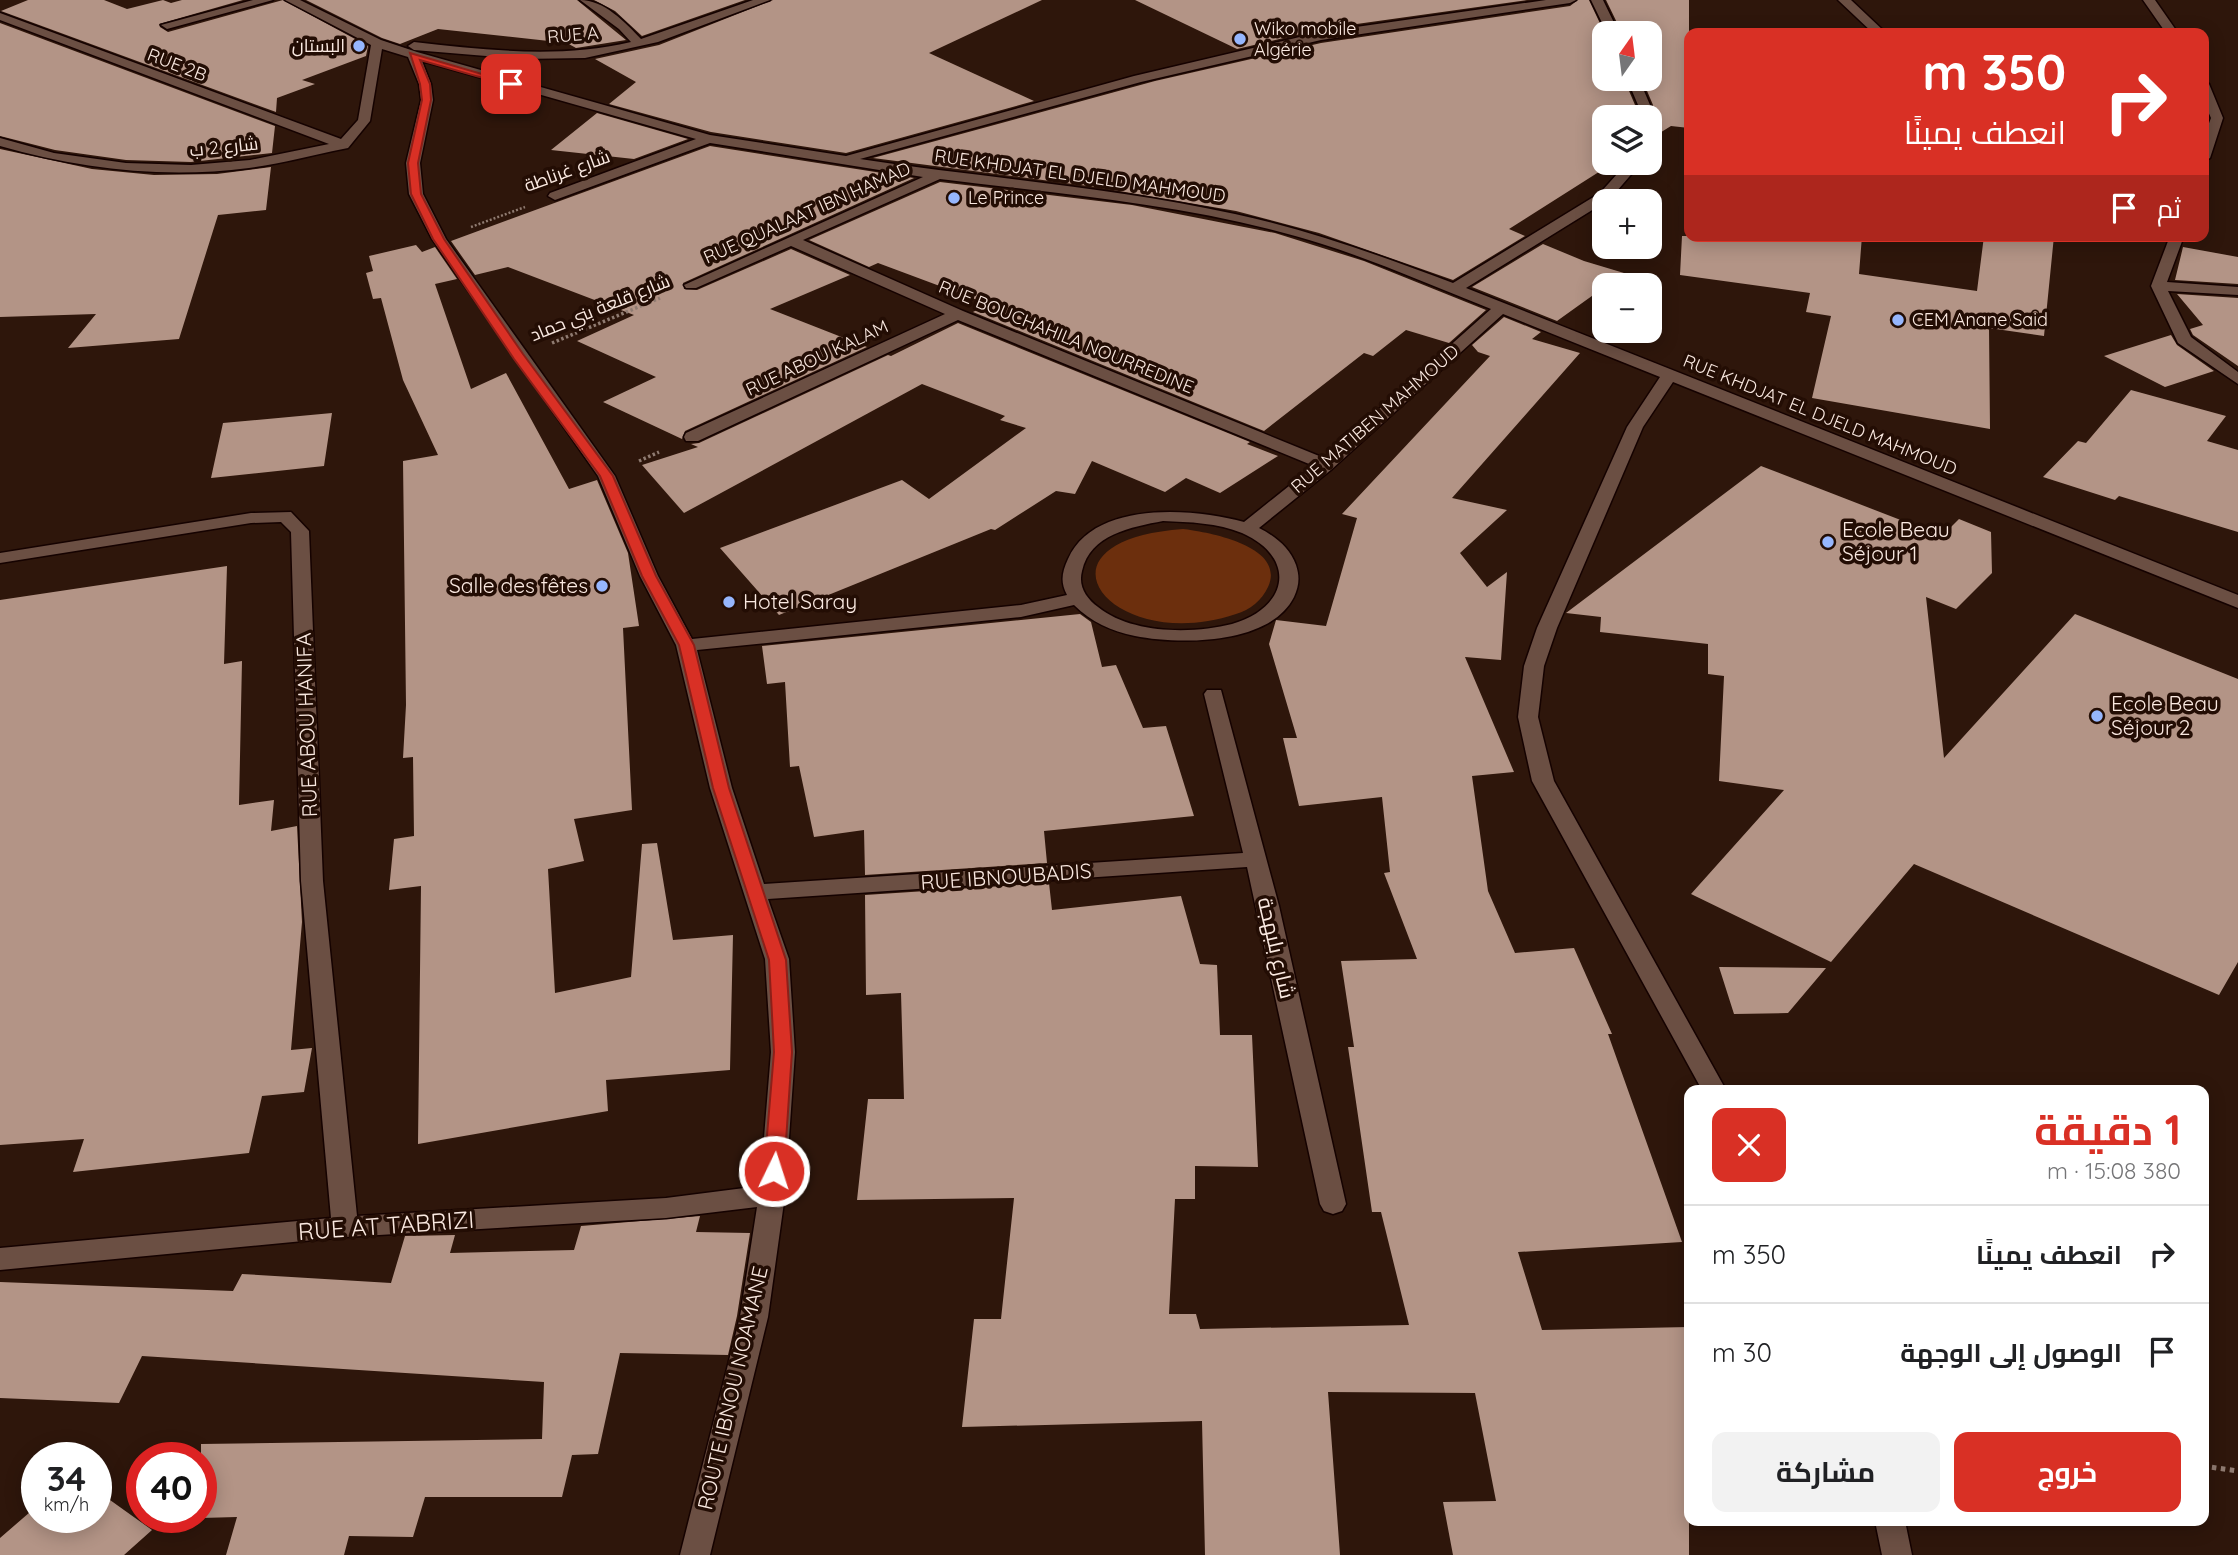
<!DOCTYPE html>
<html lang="ar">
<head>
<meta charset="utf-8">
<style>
	:root { --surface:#fff; --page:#f2f2f2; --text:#202124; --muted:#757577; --line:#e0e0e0; --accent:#d93025 }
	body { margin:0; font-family:Quicksand,Cairo,sans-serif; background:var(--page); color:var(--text); direction:rtl; height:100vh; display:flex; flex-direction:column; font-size:26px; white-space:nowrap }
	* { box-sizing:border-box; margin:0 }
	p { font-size:23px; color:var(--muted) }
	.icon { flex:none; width:38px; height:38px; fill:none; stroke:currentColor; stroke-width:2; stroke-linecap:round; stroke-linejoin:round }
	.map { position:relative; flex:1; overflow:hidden; direction:ltr }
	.drawer { position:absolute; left:1684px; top:1085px; width:525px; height:441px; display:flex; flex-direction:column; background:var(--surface); border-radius:14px; box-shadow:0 4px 18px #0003; direction:rtl }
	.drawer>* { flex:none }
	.banner { position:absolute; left:1684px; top:28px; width:525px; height:214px; border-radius:14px; box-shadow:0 4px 18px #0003; direction:rtl; background:#d93025; color:#fff; overflow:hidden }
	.needle { width:46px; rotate:14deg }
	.fabs { position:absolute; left:1592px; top:21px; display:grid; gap:14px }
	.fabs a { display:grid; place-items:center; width:70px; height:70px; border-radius:14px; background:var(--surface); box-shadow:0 4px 18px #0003; font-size:35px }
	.speed { position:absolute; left:21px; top:1442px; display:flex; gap:14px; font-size:35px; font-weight:700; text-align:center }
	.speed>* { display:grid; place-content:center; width:91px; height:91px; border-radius:50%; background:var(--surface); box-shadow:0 4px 18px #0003; line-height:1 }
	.speed small { font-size:18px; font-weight:400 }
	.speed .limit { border:10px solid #d22; background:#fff; color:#111 }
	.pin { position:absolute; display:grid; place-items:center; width:60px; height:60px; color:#fff; margin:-30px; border-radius:14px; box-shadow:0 4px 10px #0006 }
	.me { position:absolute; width:77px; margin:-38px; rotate:4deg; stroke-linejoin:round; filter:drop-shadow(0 0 5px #0008) }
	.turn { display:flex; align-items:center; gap:24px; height:147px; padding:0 28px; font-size:32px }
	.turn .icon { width:91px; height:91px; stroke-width:2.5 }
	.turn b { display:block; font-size:49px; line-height:60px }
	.then { display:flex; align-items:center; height:66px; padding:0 28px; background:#0003; gap:14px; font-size:26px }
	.round { display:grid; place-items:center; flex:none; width:74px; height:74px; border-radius:14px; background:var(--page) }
	.headline { display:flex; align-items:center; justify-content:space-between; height:119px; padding:0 28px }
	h1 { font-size:42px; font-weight:700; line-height:52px; color:var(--accent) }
	.cta { display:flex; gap:14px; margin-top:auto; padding:14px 28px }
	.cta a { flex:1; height:80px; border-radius:14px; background:var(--accent); color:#fff; font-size:28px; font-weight:700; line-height:80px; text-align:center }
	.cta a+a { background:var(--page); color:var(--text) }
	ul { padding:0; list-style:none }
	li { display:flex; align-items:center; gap:21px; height:98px; padding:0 28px; border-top:2px solid var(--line) }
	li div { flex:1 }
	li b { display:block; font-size:26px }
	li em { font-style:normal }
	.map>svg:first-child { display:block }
</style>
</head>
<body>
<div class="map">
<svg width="2238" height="1555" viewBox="0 0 2238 1555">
	<rect width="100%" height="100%" fill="#2e160b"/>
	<path fill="#6c2f0d" d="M1183,529c25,3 104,17 85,58 -6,13 -18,23 -32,27 -125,42 -215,-73 -53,-85z"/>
	<path fill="#b39486" d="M28,0h76l23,9 36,-9 8,3 11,-3h61l-84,24 1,3 8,5 115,-32 85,46 -2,10 -64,24 13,4 -38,14 -1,14 -275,-101z
		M306,0h271l49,40 -50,8 -9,-5 -129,-14 -38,15 -18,-6z
		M594,0h151l-103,36 -27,-25z
		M773,0h269l-113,53 105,48 -188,52 -135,-21 -102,-28 27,-22 -41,-23 64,-14z
		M1135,0h392l-206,29 -84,20z
		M1578,0h11l16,34v45h19l11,26v12h-30v46h8l-104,66 16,7 -72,44 -134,-47 -83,-22 -140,-24 -223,-29 282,-77 166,-38 249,-37z
		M1606,0h83v128l-18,-2 -21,13 3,-34 -11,-26h8v-46h-28z
		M0,23l275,103 -3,27 -81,9 -65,-2 -71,-10 -55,-14z
		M597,113l91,26 -54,20 -83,-9z
		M710,146l204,32 -231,105 1,6 13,1 94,-41 59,26 -80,34 97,38 -182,84 -3,8 -79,-37 53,-25 -79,-36 57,-26 -126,-48 -33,8 -24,-34z
		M0,149l92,20 62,6 63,-1 54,-7 -5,43 -48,5 -39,124 -111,9 28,-34 -96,3z
		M940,182l192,23 143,28 89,28 122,49 -37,33 -43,-13 -33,26 -9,-3 -100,78 -291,-119 15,-8 -110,-41 -9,4 -60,-27z
		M1682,236h180l-3,38 118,17 7,-55h70l-10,100 -55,-8 1,101 -178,-31 19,-82 -25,-4 4,-19 -130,-18z
		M1543,244l41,17 40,12 -67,48 -85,-34z
		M416,245l6,7 13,-5 22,32 -22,5 36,105 35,-16 63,116 28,-9 31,73 11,73 -16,2 9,182 -58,9 10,42 -36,8 7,124 76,-16 11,-133 15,-1 16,97 60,-5 -3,135 -124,10 2,31 -190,33 3,-258 -32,4 5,-51 20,-3 -1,-79 -10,1 3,-53 -3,-244 35,-6 -35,-75 -22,-82 -8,1 -7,-26 7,-2 -4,-15z
		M2183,247l55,10v27l-63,-4z
		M2177,294l61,4v68l-45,-31 -3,-6 13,-4z
		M1504,317l37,15 -9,7 48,14 -128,145 55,12 -47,43 27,34 20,-15 -6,88 -36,-3 49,115 -42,4 16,115 27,62 59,-5 38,86h-4l74,208 -164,10 24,78 147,-3v228h-236l-10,-53 53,-1 -21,-108 -147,-1 12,163h-135l-3,-134 -240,6 12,-108h27l13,-121 -157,2 11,-101h36l-3,-106 -35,2 -1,-100 184,-12 3,27 129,-14 19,68 17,1 3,70h32l6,132 -63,-1v33h-20l-6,115h27l4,15 209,-4 -28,-113h-9l-24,-165h6l-13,-86 76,-2 -33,-86 6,-1 -8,-75 -83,9 -16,-68h14l-28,-94 7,-24 50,6 31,-108 -15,-4 148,-158 -12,-4 -6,-7z
		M958,323l292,119 -3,2 31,12 -58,37 -34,-15 -21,14 -73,-31 -17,33 -19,-3 -61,39 -4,-1 -212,86 -59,-67 182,-68 27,19 97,-71 -26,-8 5,-4 -83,-32 -238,129 -42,-48 56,-18 -7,-3 8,-1 189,-88 3,1z
		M2171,335l6,10 37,26 -49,16 -61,-31z
		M2131,390l95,26 -19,25 31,9v82l-119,-36 -4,4 -72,-23 35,-36 8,2z
		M332,413l-8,53 -113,12 12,-55z
		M1761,466l181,70 17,-17 32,13 1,41 -36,36 -30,-12 18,161 131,-144 163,65v283l-19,33 -305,-131 -83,98 -140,-68 93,-104 -65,-9 5,-105 -16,-2v-30l-108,-12 1,-15 -35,-4z
		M227,566l-3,98 18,-3 -3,144 35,-5 -3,31 26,-5 5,96 -11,128 21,-2 -8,44 -42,4 -13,57 -176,19 11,-33 -84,6v-545z
		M1080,614l11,8 11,45 14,-2 27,63 23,-2 28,90 -150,15 3,32 -182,12 -1,-45 -50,7 -15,-71 -9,1 -5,-85 -18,2 -5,-38z
		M1719,967l107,1 -38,45 -54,1z
		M700,1216l-4,16 54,1 -13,83 -9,39 -108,-2 -22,101 -26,1 -10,42h-137l-12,40 -64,-1 -5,19h-118l11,-38 -36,1v-74l341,-5 2,-57 -402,-26 -23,47 -119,-5v-116l233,9 9,-17 149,9 14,-47 50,-1 -5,18 124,-3 7,-24z
		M96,1490l56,40 -28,25h-124v-17l37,-32v11h59z"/>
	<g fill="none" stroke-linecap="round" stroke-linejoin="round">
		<defs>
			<path id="minor" d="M253,0h20l-106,29 -6,-4z
				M285,0h15l81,40 36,12 293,83 136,21 288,-80 187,-44 225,-32h30l-6,3 -249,37 -180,42 -281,77c125,19 252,28 375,55 75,16 146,42 218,69l147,-90 27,-30h14l-31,36 -144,89 772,307v13l-565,-226 -30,45 -86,201 -13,38 -6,51 16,64 172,309h-24l-170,-309 -14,-64 6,-51 13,-38 90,-201 33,-50 -157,-63 -171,155 -73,59c16,8 31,20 37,37 4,12 3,21 -2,32 -24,48 -114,48 -159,39 -24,-5 -44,-14 -61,-31l-53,12 -324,33 35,138 32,96 479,-31 -39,-159 3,-4h14l58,216 67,298 -4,7 -9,3 -9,-3 -4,-7 -73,-337 -479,32 21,60 6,93 -10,143 -17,122 -58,238h-30l60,-238 17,-110 -91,11 -321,19 -345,33v-22l331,-30 -30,-337 -10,-349 -10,-10 -30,1 -251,40v-10l251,-40 40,-1 18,19 14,350 34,335 309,-18 94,-12 11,-134 -6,-93 -55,-171 -34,-143 -36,-69 -42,-100 -166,-237 -23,-45 -3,-31 15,-63 -2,-16 -11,-27 -26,-8 -12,72 -22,27 -5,1c-31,6 -63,15 -94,19 -85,11 -168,1 -249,-22v-8l54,15 72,10 65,2 59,-5 79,-16 -329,-124v-7l341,126 17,-19 13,-75zM422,61l274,78 -146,54 -2,3 7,4 155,-57 213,34 -239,108 2,3h10l95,-42 154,68 -259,119 -2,4 2,4h12l260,-121 356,146 -70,56c-50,-14 -150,-22 -176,37 -6,13 -8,23 -1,36l-46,10 -329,34 -34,-63 -43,-100 -169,-237 -23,-45 -3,-31 13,-63 -2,-16zM940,179c127,16 259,26 382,65 57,18 113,43 169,65l-167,149 -361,-147 -160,-71zM1163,521c26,1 55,2 79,12 56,25 46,75 -10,91 -39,10 -101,10 -134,-17 -12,-9 -20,-21 -16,-36 8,-37 50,-44 81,-50z
				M580,0c24,0 45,22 61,39l112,-39h17l-112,42 -73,16 -64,1 -107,-9 -6,-4 6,-4c73,8 144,17 217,0l-12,-13z
				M1591,0h12l16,33h-12z
				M1838,0h13l35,33h-13z
				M2143,0h12l23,33h-12z
				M1627,79h12l11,26 -1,12h-12l1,-12z
				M2203,80l6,4 14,34 -13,40 -7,4v-23l8,-21 -8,-18z
				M2170,236h14l-17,46 71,5v8l-70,-4 23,46 47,35v12l-60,-41 -27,-57z
				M1875,1521h30l7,34h-30z"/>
		</defs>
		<use href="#minor" stroke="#150200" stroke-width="3"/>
		<path stroke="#8f7b71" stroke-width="2.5" stroke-dasharray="2 2" stroke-linecap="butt" d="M471,227l54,-20"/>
		<path stroke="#8f7b71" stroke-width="3.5" stroke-dasharray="2.5 2.5" stroke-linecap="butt" d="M552,343l108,-45
			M639,461l20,-9"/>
		<path stroke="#8f7b71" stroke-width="5" stroke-dasharray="4.5 4.5" stroke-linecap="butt" d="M2203,1466l35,5"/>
		<use href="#minor" fill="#6b4f43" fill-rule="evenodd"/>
	</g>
	<path fill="#d93025" stroke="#8d1f18" stroke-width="2" d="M410,53l106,31 -5,2 -91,-26 10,24 1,16 -13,63 3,31 23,45 79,115 90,122 43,100 38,69 35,143 57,172 6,92 -8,119 -3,6 -7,2 -7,-2 -3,-6 10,-119 -5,-92 -56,-172 -34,-143 -37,-69 -42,-100 -86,-117 -81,-120 -22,-45 -3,-31 14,-63 -2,-16z"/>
	<g fill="#96b6fd" stroke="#230d04" stroke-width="2.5">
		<circle cx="1240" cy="39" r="7"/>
		<circle cx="359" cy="46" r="7"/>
		<circle cx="954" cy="198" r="7"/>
		<circle cx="1898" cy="320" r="7"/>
		<circle cx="1828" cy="542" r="7"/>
		<circle cx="602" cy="586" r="7"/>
		<circle cx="729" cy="602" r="7"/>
		<circle cx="2097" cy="716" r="7"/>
	</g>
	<g text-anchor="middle" stroke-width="7" stroke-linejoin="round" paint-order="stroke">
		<g font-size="18" fill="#fae9e1" stroke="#230d04" text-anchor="start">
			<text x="1254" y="35">Wiko mobile<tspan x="1254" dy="21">Algérie</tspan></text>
			<text x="345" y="52" text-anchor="end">البستان</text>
			<text x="968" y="204">Le Prince</text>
			<text x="1912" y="326">CEM Anane Said</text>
		</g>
		<g font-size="18" fill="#fae9e1" stroke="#230d04">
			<text transform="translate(573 35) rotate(-5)" y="6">RUE A</text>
			<text transform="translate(177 65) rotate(21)" y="6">RUE 2B</text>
			<text transform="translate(224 147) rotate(-6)" y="6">شارع 2 ب</text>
			<text transform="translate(567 171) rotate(-20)" y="6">شارع غرناطة</text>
			<text transform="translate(1080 176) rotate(8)" y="6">RUE KHDJAT EL DJELD MAHMOUD</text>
			<text transform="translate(807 213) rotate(-24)" y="6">RUE QUALAAT IBN HAMAD</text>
			<text transform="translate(600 308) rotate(-22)" y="6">شارع قلعة بني حماد</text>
			<text transform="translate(1066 337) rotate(22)" y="6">RUE BOUCHAHILA NOURREDINE</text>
			<text transform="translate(817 358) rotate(-25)" y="6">RUE ABOU KALAM</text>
			<text transform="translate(1820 415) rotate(22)" y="6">RUE KHDJAT EL DJELD MAHMOUD</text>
			<text transform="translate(1375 419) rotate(-41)" y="6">RUE MATIBEN MAHMOUD</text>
		</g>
		<g font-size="21" fill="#fae9e1" stroke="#230d04" text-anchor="start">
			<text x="1842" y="537">Ecole Beau<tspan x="1842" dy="24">Séjour 1</tspan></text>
			<text x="588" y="593" text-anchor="end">Salle des fêtes</text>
			<text x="743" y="609">Hotel Saray</text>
			<text x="2111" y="711">Ecole Beau<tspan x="2111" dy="24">Séjour 2</tspan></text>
		</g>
		<g font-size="21" fill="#fae9e1" stroke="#230d04">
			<text transform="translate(307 725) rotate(-92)" y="7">RUE ABOU HANIFA</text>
			<text transform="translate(1006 877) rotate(-4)" y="7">RUE IBNOUBADIS</text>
			<text transform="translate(1276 948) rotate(77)" y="7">شارع بلبهجة</text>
			<text transform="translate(733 1388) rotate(-77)" y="7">ROUTE IBNOU NOAMANE</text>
		</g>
		<g font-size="24" fill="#fae9e1" stroke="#230d04">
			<text transform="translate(386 1226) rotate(-4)" y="8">RUE AT TABRIZI</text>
		</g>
	</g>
</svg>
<div class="fabs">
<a><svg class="needle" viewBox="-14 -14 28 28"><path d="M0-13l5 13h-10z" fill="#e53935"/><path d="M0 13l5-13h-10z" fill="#757577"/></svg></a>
<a><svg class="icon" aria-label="layers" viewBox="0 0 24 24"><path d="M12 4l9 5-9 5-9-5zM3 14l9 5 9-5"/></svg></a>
<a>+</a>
<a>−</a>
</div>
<div class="speed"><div>34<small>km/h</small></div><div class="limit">40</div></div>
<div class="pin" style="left:511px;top:84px;background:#d93025"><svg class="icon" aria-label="arrive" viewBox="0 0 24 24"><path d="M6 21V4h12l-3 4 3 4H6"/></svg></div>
<svg class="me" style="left:774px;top:1171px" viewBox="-20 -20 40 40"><circle r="17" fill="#d93025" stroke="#fff" stroke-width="3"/><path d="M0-11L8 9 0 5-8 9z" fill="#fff"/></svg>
<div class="banner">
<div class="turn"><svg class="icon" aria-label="right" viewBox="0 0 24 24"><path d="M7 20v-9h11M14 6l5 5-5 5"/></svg><div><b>350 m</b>انعطف يمينًا</div></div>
<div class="then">ثم<svg class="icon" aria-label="arrive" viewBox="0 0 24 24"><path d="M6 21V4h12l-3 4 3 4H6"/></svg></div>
</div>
<section class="drawer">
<div class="headline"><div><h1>1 دقيقة</h1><p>380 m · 15:08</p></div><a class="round" style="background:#d93025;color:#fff"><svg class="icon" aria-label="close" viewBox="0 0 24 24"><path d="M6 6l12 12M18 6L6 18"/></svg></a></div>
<ul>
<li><svg class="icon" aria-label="right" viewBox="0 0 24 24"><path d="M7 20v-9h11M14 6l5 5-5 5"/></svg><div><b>انعطف يمينًا</b></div><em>350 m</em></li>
<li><svg class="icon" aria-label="arrive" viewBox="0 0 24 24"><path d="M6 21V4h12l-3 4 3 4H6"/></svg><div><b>الوصول إلى الوجهة</b></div><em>30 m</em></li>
</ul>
<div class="cta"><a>خروج</a><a>مشاركة</a></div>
</section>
</div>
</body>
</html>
